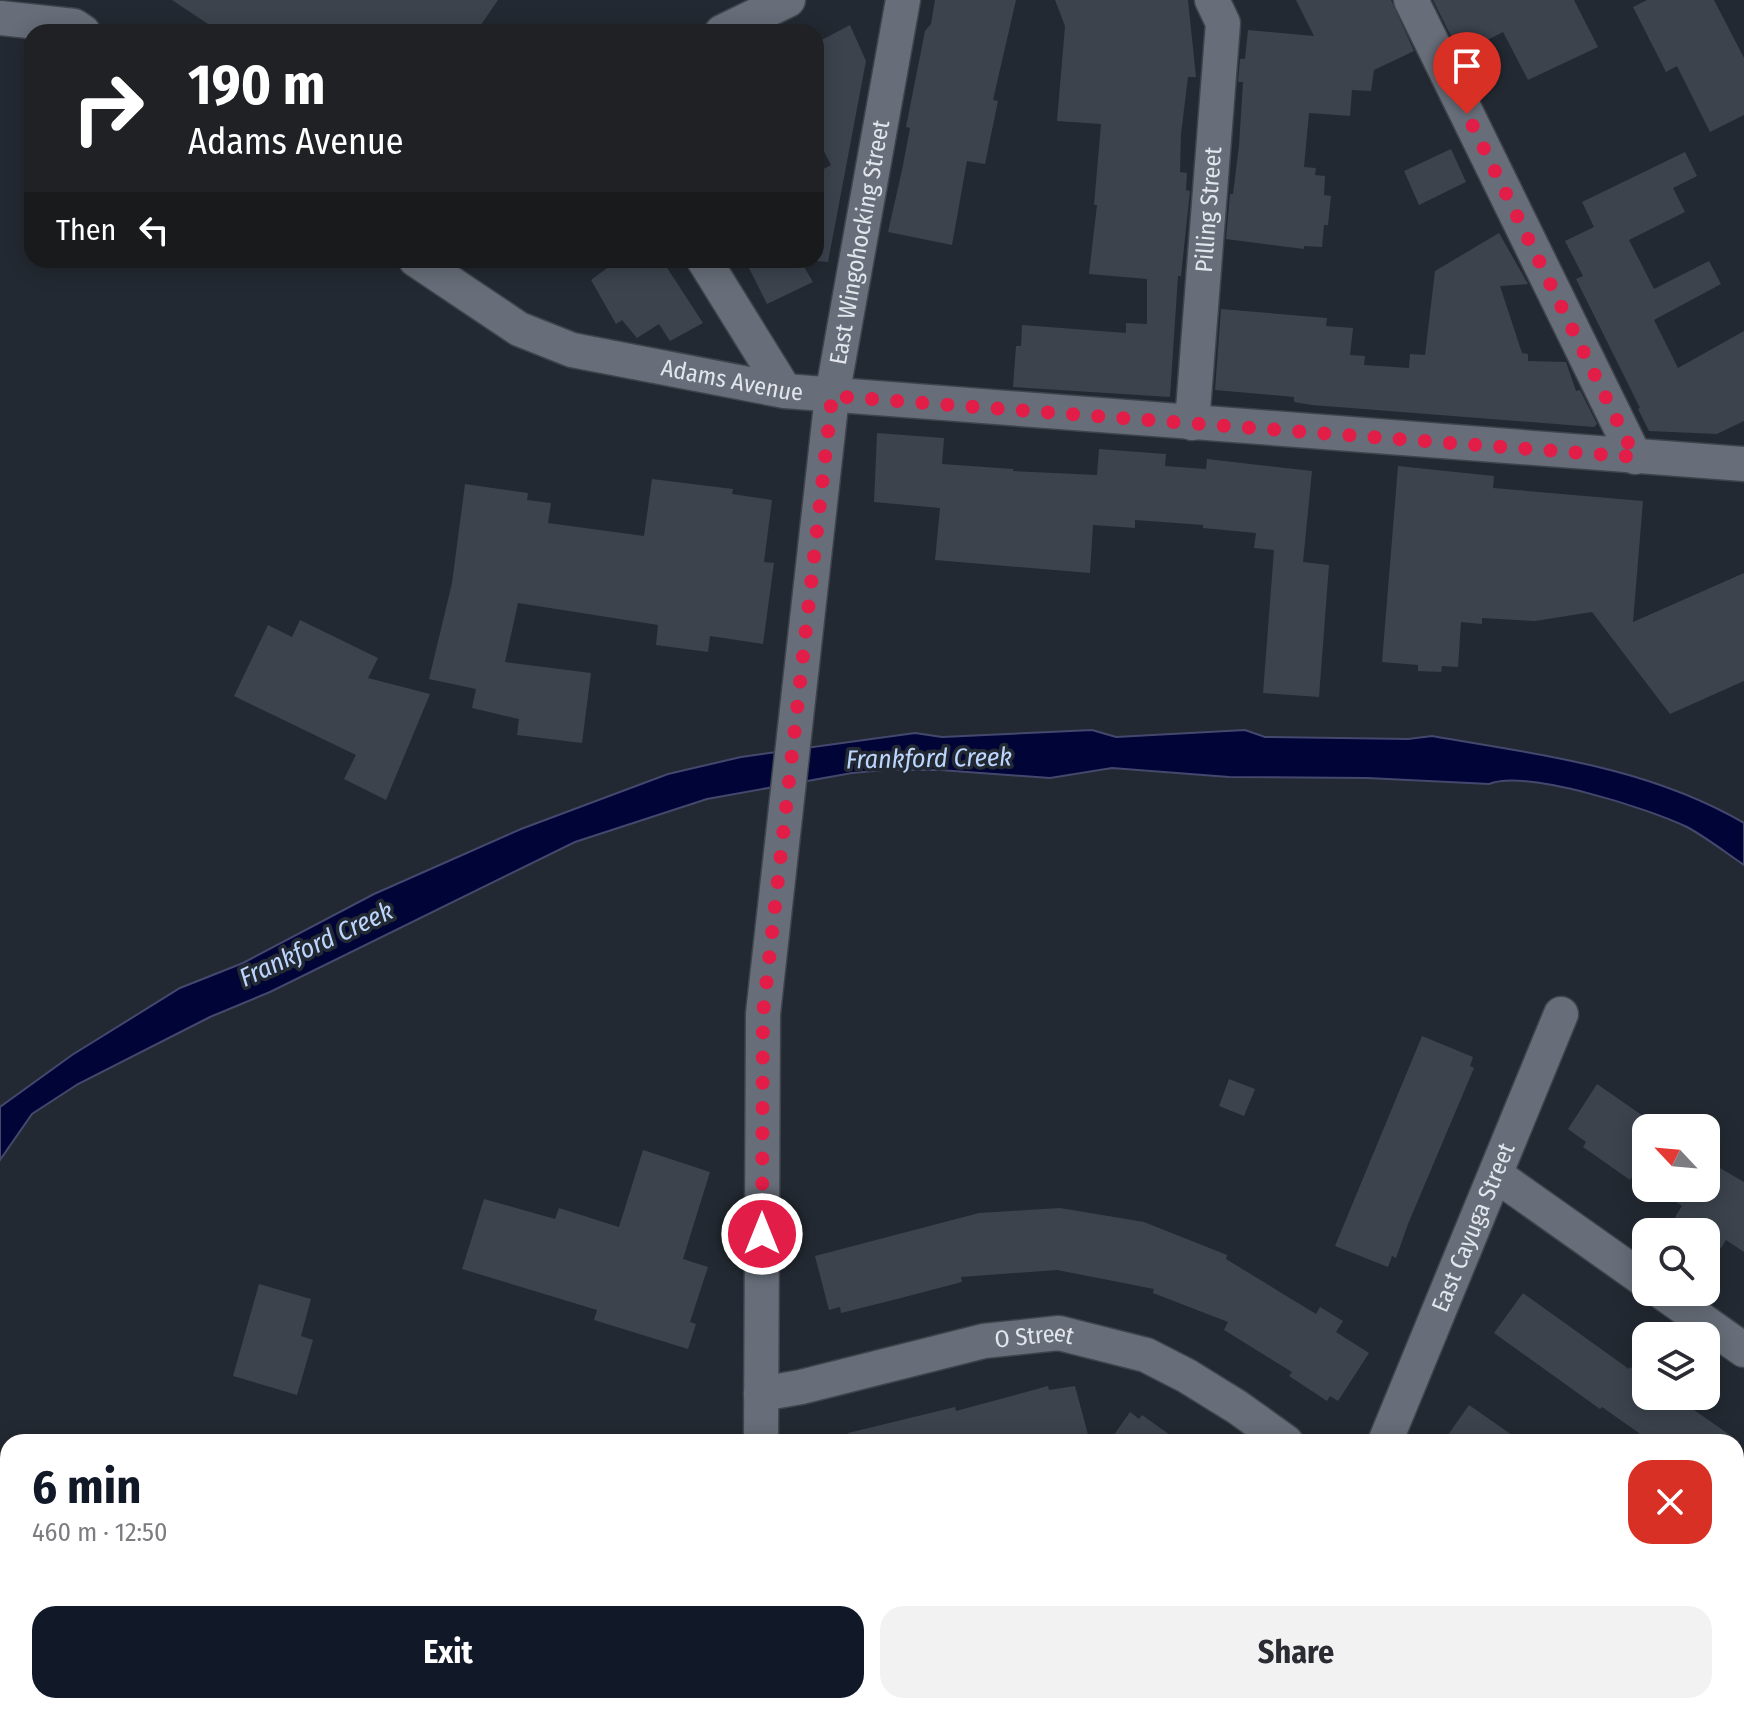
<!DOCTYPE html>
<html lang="en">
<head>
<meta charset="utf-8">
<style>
	:root { --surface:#fff; --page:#f2f2f3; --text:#2b2b33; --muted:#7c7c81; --accent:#111827 }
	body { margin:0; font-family:"Fira Sans Condensed",sans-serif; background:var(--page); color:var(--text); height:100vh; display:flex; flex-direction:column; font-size:30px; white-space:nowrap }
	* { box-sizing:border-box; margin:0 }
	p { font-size:26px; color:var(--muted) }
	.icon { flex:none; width:44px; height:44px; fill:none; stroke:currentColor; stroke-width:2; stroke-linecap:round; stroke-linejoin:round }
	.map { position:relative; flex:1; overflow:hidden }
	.drawer { position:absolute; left:0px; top:1434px; width:1744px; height:280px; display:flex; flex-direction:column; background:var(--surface); border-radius:24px 24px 0 0; box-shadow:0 4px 20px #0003 }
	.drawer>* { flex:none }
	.banner { position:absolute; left:24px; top:24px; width:800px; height:244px; border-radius:24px; box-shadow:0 4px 20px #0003; background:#202124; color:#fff; overflow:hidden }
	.needle { width:52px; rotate:296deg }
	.controls { position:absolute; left:1632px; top:1114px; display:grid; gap:16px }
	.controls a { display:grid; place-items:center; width:88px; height:88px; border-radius:16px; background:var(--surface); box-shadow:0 4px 20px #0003; font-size:40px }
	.pin { position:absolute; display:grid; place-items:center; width:68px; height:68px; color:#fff; margin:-82px -34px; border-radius:50% 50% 50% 0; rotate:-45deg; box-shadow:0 0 8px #0007 }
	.pin .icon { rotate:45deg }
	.me { position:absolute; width:88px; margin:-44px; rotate:0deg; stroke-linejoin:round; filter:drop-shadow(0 0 6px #0008) }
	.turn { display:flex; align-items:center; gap:28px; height:168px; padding:0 32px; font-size:36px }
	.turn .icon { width:104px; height:104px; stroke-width:2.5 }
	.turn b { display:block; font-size:56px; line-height:68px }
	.then { display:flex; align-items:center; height:76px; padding:0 32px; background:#0003; gap:16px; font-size:30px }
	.round { display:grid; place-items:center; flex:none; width:84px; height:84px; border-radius:24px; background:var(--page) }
	.overview { display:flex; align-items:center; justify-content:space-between; height:136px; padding:0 32px }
	h1 { font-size:48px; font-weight:700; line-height:60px; color:var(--accent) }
	.primary-button { display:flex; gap:16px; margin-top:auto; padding:16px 32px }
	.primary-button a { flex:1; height:92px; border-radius:24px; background:var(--accent); color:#fff; font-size:32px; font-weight:700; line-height:92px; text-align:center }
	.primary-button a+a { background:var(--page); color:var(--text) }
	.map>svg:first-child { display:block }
</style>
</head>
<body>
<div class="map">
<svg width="1744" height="1714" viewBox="0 0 1744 1714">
	<rect width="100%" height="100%" fill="#232932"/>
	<path fill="#2d4f85" d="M0,1535l8,4v167h274l11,8h-293z
		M1250,1706h340l11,8h-356z"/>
	<path fill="#000437" stroke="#44486d" stroke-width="2" d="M1092,730l24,7 129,-7 20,7 143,2 24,-3c108,19 216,31 312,87v42c-19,-13 -37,-27 -57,-38 -37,-18 -161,-58 -198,-43l-122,-6 -138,-1 -117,-9 -62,10 -110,-8h-55l-33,3 -145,26 -132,43 -305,150 -60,25 -132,67 -46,30 -32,46v-53l72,-52 108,-67 63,-25 131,-69 147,-65 147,-55 73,-17 174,-24 27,4z"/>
	<path fill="#3c434d" d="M172,0h326l-22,32h-256z
		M935,0h81l-23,100 5,1 -13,63 -18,-3 -15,84 -64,-13 14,-62 8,-42 -4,-1 19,-96 6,-7z
		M1055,0h133l8,77h-8l-7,57 -1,38 7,1 -1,17 4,1 -9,85h-3l-8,121 -157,-10 3,-41h5l1,-21 104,8v-10l21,1v-45l-58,-5 8,-69h-3l7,-81 -44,-3 8,-95z
		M1296,0h95l23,51 -40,19 -3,21 -19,-1 -2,26 -41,-3 -5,54 12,1 -1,7 10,1 -1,19 7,1 -3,29h-4l-2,22 -18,-1v3l-78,-10 4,-45h3l6,-48 4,-64h-5l2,-23h5l3,-29 66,6z
		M1433,0h141l24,47 -70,33 -25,-48 -43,22z
		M1647,0h67l30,58v57l-34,17 -33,-66 -11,6 -33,-65z
		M850,25l16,36 -38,201 -12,-1v-88l15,-8 -15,-29v-93z
		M1451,149l15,33 -47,23 -15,-34z
		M1685,152l12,24 -24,12 12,24 -56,28 25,49 55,-28 12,23 -67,36 24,48 66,-37v90l-27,13 -68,-3 -11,-22 2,-1 -64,-129 7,-3 -18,-35 29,-14 -12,-25z
		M1499,233l29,51 -28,2 22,67 6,1v7l38,1 10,29 4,-1 17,34 -3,3 -282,-22 -18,-3v-5l-79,-7 6,-81 106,9 -1,8 27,2 -3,27 15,1 -1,9 45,3 1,-14 15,1 10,-84z
		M618,260h44l41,63 -33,18 -11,-17 -22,14 -15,-18 -6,4 -25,-44z
		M745,260h55l13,22 -46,22z
		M877,433l67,5 -2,26 71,5v2l84,4 2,-26 67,5 -1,12 41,3 1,-10 105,12 -9,91 26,3 -10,132 -56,-4 11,-143 -20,-2 2,-15 -53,-5v-3l-68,-5v8l-42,-3 -3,48 -155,-13 5,-52 -66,-6z
		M1398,466l96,10 -1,12 150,13 -10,121 111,-49v108l-74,33 -78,-102 -57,9 -53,-3v6l-21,-2 -3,45 -16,-1 -1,6 -23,-1v-6l-36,-3z
		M652,479l81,10 -1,5 40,6 -8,62 10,1 -11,81 -53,-8 -2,16 -52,-7 2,-20 -140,-22 -13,59 86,11 -9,70 -65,-8 2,-16 -47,-11 4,-19 -47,-10 23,-96 13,-99 63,9 -1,7 24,3 -3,20 96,13z
		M300,620l78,38 -10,20 62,16 -44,106 -42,-21 12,-24 -122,-59 34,-71 24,12z
		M1422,1036l51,21 -3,9 4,2 -66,156 -12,34 -4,-2 -4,11 -53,-21z
		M1229,1079l26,10 -11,27 -25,-10z
		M1597,1084l49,34v63l-11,-8 -5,7 -47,-33 3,-5 -18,-13z
		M643,1150l67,22 -27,87 25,8 -18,55 6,2 -8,25 -94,-29 3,-10 -135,-41 22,-70 71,20 4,-11 60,19z
		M1706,1160l38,22v70l-18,-12 -5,8 -15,-10v-6h-8l-23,-15 7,-11 -26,-18h50z
		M1060,1208l84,14 83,33 -1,4 90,55 4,-7 23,14 -7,11 33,21 -31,48 -8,-5 -3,5 -38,-25 3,-4 -68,-42 4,-8 -75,-29 1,-4 -97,-19 -96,7 1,5 -65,17 -56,14 -1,-6 -11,3 -14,-54 164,-43z
		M259,1284l52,15 -10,37 12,4 -16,55 -64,-19z
		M1523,1293l106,76 1,-2 16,11v18h28l66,46h-107l6,-9 -37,-26 -2,2 -106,-76z
		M1048,1386l1,4 26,-4 15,56h-241l-1,-9 107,-26 1,4z
		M1469,1405l53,37h-79z
		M1130,1412l9,7 3,-4 38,27h-71z"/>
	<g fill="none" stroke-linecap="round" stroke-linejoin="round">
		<defs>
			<g id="minor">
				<path d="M1411,0l224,457"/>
				<path d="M0,18l74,8 9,6"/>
				<path d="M722,32l66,-32"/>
				<path id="s1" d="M416,260l103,69 53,21 213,41 959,73"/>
				<path d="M704,260l81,131"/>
				<path id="s2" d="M1192,423l31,-400 -11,-23"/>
				<path d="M1496,1175l150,106"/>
				<path d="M1662,1292l82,58"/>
				<path id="s3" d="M761,1394l40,-7 183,-46 75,-8 87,22 41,21 50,31 49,35"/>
				<path id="s4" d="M761,1442l2,-428 69,-618 71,-396"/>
				<path id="s5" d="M1385,1442l176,-428"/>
				<path d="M1656,1706l11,8"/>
				<path d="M757,1714v-8"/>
				<path d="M1199,1714l5,-8"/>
			</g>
			<path id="primary" d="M0,1481l8,4
				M365,1706l11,8"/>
		</defs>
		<use href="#minor" stroke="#3f444c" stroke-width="37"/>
		<use href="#primary" stroke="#3f444c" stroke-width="47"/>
		<use href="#minor" stroke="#676e79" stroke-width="34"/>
		<use href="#primary" stroke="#527dc0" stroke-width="44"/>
	</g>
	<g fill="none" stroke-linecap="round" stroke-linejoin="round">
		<path stroke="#e11d48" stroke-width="14" stroke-dasharray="0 25.2" d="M762,1234l1,-220 69,-618 803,61 -168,-343"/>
	</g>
	<g text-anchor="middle" stroke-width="7" stroke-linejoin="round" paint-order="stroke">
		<g font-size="24" fill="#e2e6ec" stroke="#232932">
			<text dy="8" stroke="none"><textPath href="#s2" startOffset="214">Pilling Street</textPath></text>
			<text dy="8" stroke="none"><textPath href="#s4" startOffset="1206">East Wingohocking Street</textPath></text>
			<text dy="8" stroke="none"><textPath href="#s1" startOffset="344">Adams Avenue</textPath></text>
			<text dy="8" stroke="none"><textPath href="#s5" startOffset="232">East Cayuga Street</textPath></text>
			<text dy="8" stroke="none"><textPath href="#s3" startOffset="280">O Street</textPath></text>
		</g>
		<g font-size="26" font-style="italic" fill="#bdd6ff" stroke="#232932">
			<text transform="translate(929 758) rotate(-1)" y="9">Frankford Creek</text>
			<text transform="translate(316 944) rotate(-25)" y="9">Frankford Creek</text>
		</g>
	</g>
</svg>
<div class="controls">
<a><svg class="needle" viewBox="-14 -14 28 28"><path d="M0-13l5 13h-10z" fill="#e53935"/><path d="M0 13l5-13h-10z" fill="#7c7c81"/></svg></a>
<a><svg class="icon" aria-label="search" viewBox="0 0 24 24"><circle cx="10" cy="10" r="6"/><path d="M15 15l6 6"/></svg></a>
<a><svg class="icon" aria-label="layers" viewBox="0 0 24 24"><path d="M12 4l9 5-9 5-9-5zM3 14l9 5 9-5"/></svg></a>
</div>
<div class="pin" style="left:1467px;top:114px;background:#d93025"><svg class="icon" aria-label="arrive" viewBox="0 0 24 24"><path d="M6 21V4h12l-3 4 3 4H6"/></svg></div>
<svg class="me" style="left:762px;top:1234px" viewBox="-20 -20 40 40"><circle r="17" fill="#e11d48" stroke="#fff" stroke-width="3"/><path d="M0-11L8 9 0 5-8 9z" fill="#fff"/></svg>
<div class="banner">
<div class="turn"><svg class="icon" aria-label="right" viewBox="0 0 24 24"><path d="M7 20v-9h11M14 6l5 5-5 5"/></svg><div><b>190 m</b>Adams Avenue</div></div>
<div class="then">Then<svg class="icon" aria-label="left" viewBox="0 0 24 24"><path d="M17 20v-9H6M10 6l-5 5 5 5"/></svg></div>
</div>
<section class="drawer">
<div class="overview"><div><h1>6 min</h1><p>460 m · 12:50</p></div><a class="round" style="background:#d93025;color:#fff"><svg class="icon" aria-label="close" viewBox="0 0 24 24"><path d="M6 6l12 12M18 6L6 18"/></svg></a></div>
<div class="primary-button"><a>Exit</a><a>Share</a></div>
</section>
</div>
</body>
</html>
